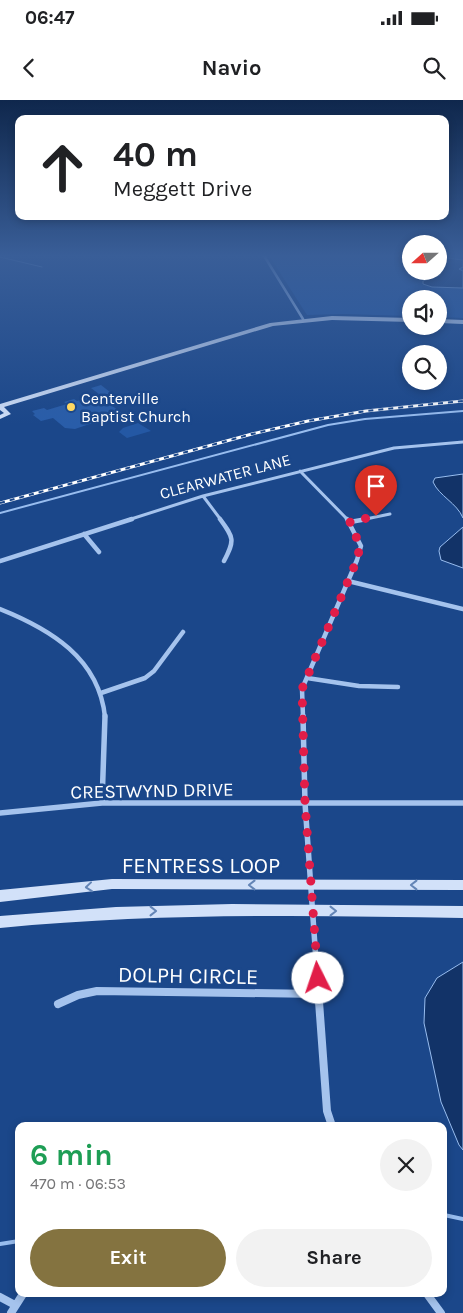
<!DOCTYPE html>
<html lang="en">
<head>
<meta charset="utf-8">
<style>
	:root { --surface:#fff; --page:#f2f2f2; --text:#202124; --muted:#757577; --accent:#847340 }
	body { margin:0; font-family:Karla,sans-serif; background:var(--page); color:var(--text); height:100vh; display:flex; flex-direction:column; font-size:19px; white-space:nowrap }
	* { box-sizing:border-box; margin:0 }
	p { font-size:16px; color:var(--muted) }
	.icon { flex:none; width:28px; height:28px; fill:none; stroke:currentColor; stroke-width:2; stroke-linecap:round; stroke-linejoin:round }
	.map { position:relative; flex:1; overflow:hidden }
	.drawer { position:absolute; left:15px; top:1022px; width:432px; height:175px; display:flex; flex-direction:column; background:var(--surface); border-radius:10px; box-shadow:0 2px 8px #0003 }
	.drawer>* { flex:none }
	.hud { position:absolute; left:15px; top:15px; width:434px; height:105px; border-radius:10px; box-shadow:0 2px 8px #0003; background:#fff; color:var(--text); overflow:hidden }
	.needle { width:32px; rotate:249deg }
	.controls { position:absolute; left:402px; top:135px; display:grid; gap:10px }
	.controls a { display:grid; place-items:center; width:45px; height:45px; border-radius:50%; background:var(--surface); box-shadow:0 2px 8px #0003; font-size:25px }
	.pin { position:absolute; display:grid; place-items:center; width:42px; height:42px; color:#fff; margin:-51px -21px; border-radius:50% 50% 50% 0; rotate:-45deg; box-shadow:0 0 5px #0007 }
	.pin .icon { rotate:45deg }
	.me { position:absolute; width:55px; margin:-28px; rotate:356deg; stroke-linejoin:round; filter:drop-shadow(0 0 4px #0008) }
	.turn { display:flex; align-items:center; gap:18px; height:105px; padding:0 15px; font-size:22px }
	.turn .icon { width:65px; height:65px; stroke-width:2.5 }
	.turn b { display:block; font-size:35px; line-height:42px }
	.round { display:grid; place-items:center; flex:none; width:52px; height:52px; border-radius:26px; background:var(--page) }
	.overview { display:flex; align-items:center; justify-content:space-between; height:85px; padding:0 15px }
	h1 { font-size:30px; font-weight:700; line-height:38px; color:#1e9e55 }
	.button { display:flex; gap:10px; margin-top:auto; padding:10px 15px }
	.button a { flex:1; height:58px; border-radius:30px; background:var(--accent); color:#fff; font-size:20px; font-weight:700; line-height:58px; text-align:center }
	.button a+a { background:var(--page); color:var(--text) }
	.status { display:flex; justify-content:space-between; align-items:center; height:35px; padding:0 25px; background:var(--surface); direction:ltr }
	.status svg { height:14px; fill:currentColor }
	header { display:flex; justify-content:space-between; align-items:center; height:65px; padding:0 15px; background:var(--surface); font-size:22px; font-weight:700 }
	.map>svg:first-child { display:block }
</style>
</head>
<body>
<div class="status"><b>06:47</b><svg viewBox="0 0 49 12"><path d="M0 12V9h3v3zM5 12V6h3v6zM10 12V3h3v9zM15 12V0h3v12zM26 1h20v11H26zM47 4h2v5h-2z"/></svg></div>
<header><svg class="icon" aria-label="back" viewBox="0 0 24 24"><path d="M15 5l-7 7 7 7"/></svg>Navio<svg class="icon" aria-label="search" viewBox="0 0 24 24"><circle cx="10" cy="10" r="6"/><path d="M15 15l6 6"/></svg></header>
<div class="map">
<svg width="463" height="1213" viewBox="0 0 463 1213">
	<rect width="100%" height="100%" fill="#1b478a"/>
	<path fill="#2458a4" d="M268,154h143v17h28v-17h24v64l-24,-1v-18h-28v17l-68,-2 -36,1z
		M138,323l13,8 -24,7 -8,-6 4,-4z"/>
	<path fill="#123368" stroke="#98bdef" d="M439,157l24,3v7l-4,2 4,2v17l-31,-1 -9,-3v-3l17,-6 -3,-4h2z
		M463,374v44c-6,-15 -24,-22 -30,-36l2,-4z
		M463,427v41l-22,-8 -2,-9 1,-4z
		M463,862v188l-4,-5 -18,-43 -17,-79 1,-25 12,-20z"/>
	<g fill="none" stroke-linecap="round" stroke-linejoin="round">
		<path stroke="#98bdef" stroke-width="1" d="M0,157l42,10"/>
		<path stroke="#98bdef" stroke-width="2" d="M0,413l328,-88 37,-6 98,-8"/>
		<path stroke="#98bdef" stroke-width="4" d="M444,1115l19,4
			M0,1144l19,-3"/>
	</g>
	<path fill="#295da9" d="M101,285l14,11 -11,4 18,13 -47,16 -10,-1 -12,-10 -12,3 -8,-6 2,-1 -3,-3 12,-3 3,2 20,-6 -3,-2 10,-3 3,2 22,-7 -8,-6z"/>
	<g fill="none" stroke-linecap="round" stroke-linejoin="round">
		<path stroke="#a5c3ed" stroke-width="2.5" d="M263,154l40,65"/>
		<path stroke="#a5c3ed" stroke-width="3" d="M300,371l48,49
			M203,396l18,24
			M128,420l75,-24 191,-48 69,-6
			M361,420l29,-6"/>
		<path stroke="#a5c3ed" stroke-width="4.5" d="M220,419c14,19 15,21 4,42
			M350,422l17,-3
			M84,434l15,18
			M0,461l132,-42
			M348,481l115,28
			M0,509c50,20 99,49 105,108
			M307,578l52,8 39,1
			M101,593l44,-15 9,-7 29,-39
			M303,617l-1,-28 55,-129 4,-14 -14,-27"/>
		<path stroke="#a5c3ed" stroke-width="5.5" d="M303,616l2,87 12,172
			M102,703l3,-87
			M0,713l102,-10h361"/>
		<path stroke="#a5c3ed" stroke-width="8" d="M317,874l10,137 5,15
			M58,904l20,-9 19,-4 223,3
			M427,1194l14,19
			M0,1197l15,8
			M11,1213l12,-19"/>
		<path fill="#d2e1f9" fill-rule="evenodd" d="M332,216l79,2v4l-79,-2 -59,6 -269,81 7,7 -11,5v-4l4,-2 -4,-3v-6l270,-81z
			M439,219l24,1v4l-24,-1z
			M112,779l351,1v10l-351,-1 -112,13v-12z
			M232,804l231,2v12c-155,-3 -309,-5 -463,10v-12l116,-9z"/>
		<defs>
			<path id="rail" d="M0,403l252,-69 56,-13 58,-10 97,-10"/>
		</defs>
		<use href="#rail" stroke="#fff" stroke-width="3"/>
		<use href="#rail" stroke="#1b478a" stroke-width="2" stroke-dasharray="5" stroke-linecap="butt"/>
	</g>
	<defs><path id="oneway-chevron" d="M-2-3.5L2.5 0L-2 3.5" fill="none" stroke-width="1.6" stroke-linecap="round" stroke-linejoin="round" transform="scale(1.25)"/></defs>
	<g stroke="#6485b6">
		<use href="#oneway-chevron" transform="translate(252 785) rotate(-180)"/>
		<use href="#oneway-chevron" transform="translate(414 785) rotate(-180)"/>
		<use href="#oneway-chevron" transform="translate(89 787) rotate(174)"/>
		<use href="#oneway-chevron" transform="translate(153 811)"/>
		<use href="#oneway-chevron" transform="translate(333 811)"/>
	</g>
	<linearGradient id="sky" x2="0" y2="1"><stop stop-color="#0f274c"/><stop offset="0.48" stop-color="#395e98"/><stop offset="1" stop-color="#395e98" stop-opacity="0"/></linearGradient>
	<rect width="463" height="324" fill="url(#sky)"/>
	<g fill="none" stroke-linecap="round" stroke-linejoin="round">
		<path stroke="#e11d48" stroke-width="9" stroke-dasharray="0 16.2" d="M318,878l-13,-175 -3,-114 55,-129 3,-14 -10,-24 26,-6"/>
	</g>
	<circle fill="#fed862" stroke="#1b478a" stroke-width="2" cx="71" cy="307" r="5"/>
	<g text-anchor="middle" stroke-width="5" stroke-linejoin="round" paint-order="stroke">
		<g font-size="16" fill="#fff" stroke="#1b478a" text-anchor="start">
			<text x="81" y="304">Centerville<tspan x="81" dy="18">Baptist Church</tspan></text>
		</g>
		<g font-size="16" fill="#fff" stroke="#1b478a">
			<text transform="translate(225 376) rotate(-15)" y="6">CLEARWATER LANE</text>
		</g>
		<g font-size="19" fill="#fff" stroke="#1b478a">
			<text transform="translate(152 690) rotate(-1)" y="7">CRESTWYND DRIVE</text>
		</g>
		<g font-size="22" fill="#fff" stroke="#1b478a">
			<text x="201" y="773">FENTRESS LOOP</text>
			<text transform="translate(188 875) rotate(1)" y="8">DOLPH CIRCLE</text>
		</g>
	</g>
</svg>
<div class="controls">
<a><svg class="needle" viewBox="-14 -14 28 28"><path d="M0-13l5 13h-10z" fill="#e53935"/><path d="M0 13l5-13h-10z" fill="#757577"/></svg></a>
<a><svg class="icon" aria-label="sound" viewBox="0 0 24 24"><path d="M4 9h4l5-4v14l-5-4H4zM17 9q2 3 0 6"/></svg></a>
<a><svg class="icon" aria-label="search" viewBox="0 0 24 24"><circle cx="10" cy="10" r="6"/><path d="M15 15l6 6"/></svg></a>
</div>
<div class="pin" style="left:376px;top:416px;background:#d93025"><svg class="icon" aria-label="arrive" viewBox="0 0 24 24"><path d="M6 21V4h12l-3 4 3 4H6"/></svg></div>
<svg class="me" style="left:318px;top:878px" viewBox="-20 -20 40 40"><circle r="19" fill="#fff"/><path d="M0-13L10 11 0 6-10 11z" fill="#e11d48"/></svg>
<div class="hud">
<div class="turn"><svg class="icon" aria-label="ahead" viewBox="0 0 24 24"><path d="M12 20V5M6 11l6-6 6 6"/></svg><div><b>40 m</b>Meggett Drive</div></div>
</div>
<section class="drawer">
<div class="overview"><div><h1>6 min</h1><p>470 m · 06:53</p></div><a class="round"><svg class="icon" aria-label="close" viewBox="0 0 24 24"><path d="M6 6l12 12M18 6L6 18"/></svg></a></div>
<div class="button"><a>Exit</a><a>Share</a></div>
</section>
</div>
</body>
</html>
